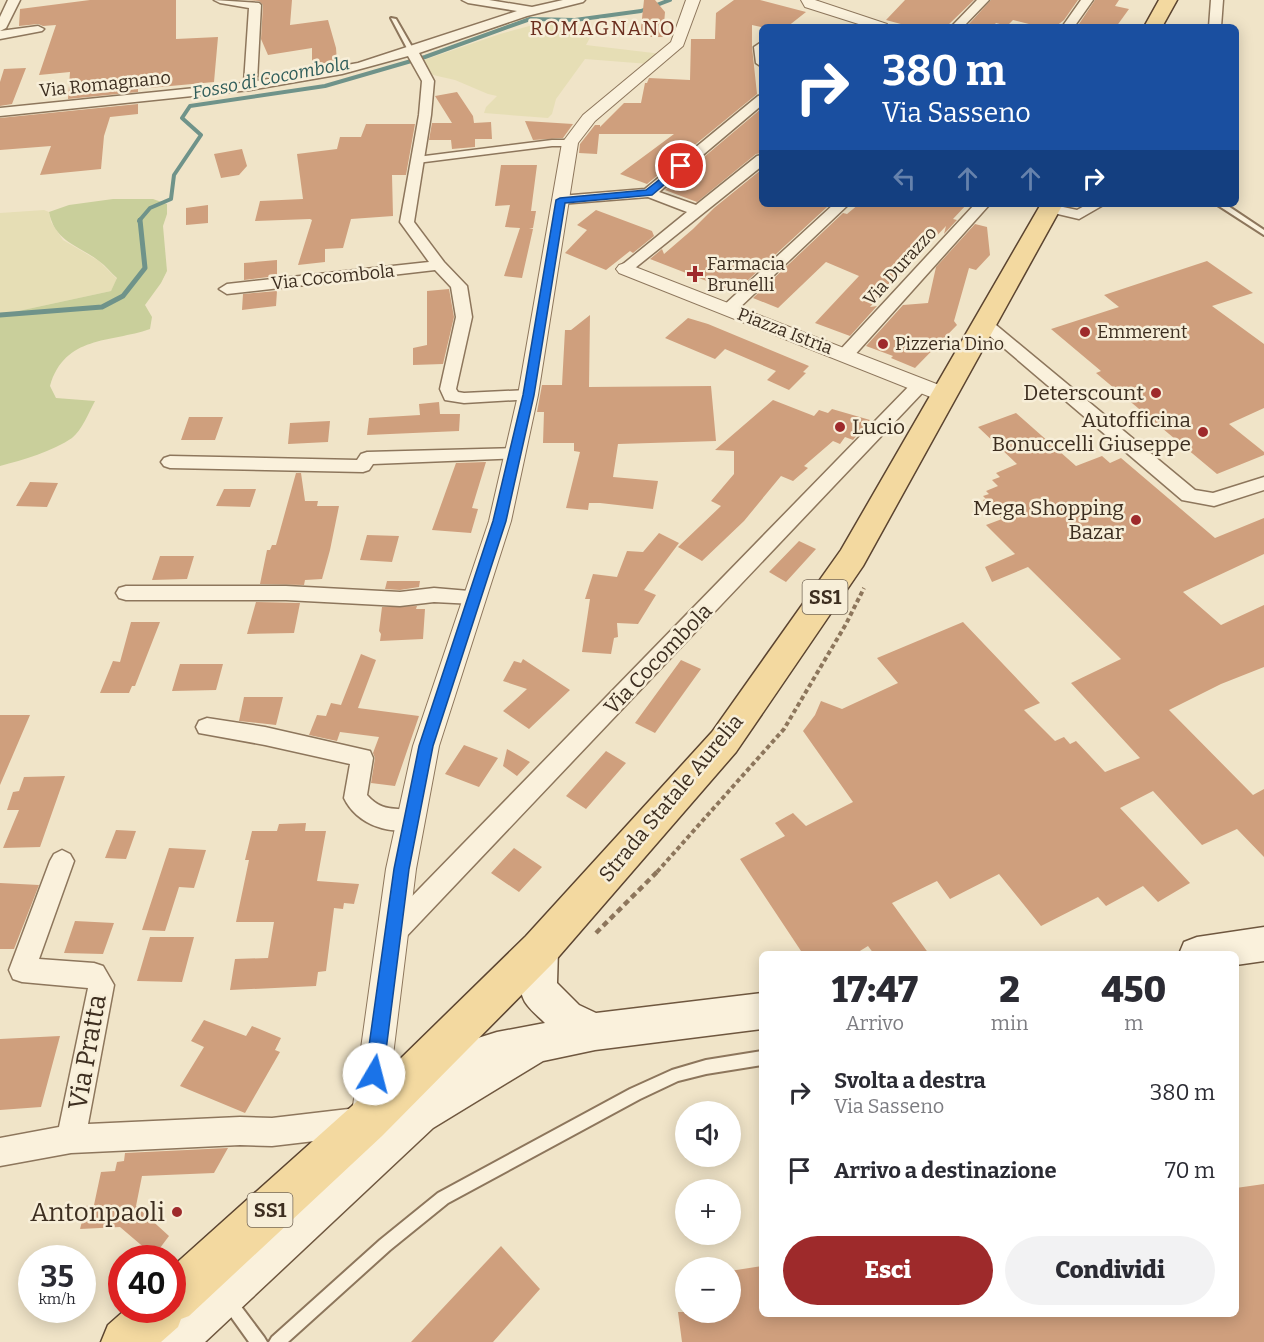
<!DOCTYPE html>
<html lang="it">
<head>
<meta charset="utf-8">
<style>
	:root { --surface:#fff; --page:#f2f2f3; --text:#2b2b33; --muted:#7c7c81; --accent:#9e2a2b }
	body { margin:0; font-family:Bitter,serif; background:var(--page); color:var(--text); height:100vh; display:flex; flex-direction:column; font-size:22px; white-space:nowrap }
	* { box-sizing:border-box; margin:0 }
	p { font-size:20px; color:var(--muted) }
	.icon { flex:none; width:33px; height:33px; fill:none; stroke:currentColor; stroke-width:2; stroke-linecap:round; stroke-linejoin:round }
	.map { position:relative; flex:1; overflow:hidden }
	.side { position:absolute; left:759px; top:951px; width:480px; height:366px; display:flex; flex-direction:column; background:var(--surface); border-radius:9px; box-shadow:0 3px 15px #0003 }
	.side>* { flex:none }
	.hud { position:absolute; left:759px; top:24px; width:480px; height:183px; border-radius:9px; box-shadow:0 3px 15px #0003; background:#1a4fa0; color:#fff; overflow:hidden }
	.fabs { position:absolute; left:675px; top:1101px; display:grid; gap:12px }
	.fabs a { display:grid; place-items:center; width:66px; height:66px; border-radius:50%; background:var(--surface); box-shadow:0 3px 15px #0003; font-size:30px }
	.speed { position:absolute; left:18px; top:1245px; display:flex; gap:12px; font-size:30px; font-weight:700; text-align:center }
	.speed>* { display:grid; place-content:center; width:78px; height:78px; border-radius:50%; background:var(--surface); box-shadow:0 3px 15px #0003; line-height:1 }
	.speed small { font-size:15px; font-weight:400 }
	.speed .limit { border:9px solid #d22; background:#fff; color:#111 }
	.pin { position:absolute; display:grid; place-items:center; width:51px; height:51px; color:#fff; margin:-26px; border:3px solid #fff; border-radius:50%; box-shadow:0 2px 6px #0007 }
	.me { position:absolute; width:66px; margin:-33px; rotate:8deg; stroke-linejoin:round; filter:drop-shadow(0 0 4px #0008) }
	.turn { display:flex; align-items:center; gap:21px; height:126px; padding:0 24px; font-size:27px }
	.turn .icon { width:78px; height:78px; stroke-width:2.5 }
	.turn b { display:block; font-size:42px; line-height:51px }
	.lanes { display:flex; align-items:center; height:57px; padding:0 24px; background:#0003; justify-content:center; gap:30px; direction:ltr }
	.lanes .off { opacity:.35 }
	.eta { display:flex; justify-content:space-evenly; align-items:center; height:102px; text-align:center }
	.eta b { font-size:36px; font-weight:800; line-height:42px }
	.cta { display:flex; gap:12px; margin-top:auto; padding:12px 24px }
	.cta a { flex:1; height:69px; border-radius:36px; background:var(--accent); color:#fff; font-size:24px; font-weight:800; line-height:69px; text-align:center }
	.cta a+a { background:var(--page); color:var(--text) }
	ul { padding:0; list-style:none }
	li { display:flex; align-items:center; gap:18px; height:78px; padding:0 24px }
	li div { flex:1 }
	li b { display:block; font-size:22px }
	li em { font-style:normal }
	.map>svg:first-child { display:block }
</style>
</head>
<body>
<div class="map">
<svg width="1264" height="1342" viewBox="0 0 1264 1342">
	<rect width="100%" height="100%" fill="#f0e4c8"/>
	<path fill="#e6deb5" d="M559,21h9l6,7 18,6 -6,11 76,9 -13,10 -64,-5 -29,40 -4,15 -4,4 -64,-5 2,-6 11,-11 -9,-2 -33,-14 -22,-5 -12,-14 79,-27 44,-12z
		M44,210l5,2 2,10 12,18 36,21 18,18 -6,12 -111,24v-102z"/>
	<path fill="#c9cf9b" d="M113,199h40l14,5v10l-4,12 4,45 -6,12 -16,22 7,12 -2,12c-40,14 -85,6 -100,57l6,12 39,3c-6,11 -13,29 -23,37 -19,13 -49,22 -72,28v-151l111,-24 6,-13c-6,-5 -11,-12 -18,-17 -21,-16 -44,-19 -50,-49l20,-7z"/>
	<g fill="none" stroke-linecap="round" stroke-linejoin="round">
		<path stroke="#6f938a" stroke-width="4" d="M139,221l11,-13 21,-9 3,-24 27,-40 -19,-17 8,-12 135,-20 100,-29 105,-38 45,1 66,-9 29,-11"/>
		<path stroke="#6f938a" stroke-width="5" d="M0,315l102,-8 21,-11 22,-28 -5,-48"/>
	</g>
	<path fill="#cf9f7d" d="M90,0h86v39l42,-2 -4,45 -76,7v3l-70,7 2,-27 -31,3 17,-50 -13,1 -5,-2 -19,2 1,-17z
		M248,0h44l-2,25 38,-5 8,28 1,14 -25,2v-16l-44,7 -7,-16 2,-34 -4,-4z
		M644,0h11l10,12 -2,25h-23z
		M734,0h26l46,12 -19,15h-26l-9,-2v22l5,47 -110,90 -27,-10 54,-40h-75l-2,20 -18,-1 1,-9 15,-19h5v2l24,-24h17l4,-20h2l2,-5 41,2 1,-41h24l1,-26z
		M905,0h69l-28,27h-34l-26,-7z
		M991,0h87l-14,20 -9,7h-14l-28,-7 -6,6 -11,-3 -4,4 -24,-2z
		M1095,0h24l-4,6 14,3 -13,18h-21l-16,-3z
		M26,68l-14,36 -12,2v-24l4,-13z
		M457,92l16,24 1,7 17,-1 1,17h-17v8l-23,2 -1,-9h-22l3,-17h20l-17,-27z
		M138,104v10l-28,3 -6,19 -3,33 -61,6 11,-29 -51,4v-32z
		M762,108v45l-6,1 -59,48 -32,-12z
		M525,121l48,3 -10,14 -30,2z
		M366,124h49l-9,51h-14l1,41 -42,3 -8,29 -18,1v13l-27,3 14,-45 -2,-1 -55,2 5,-20 43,-2 -6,-45 40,-5 3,-12h21z
		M242,149l5,17 -8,9 -18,3 -7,-24z
		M501,165h36l-6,46h5l-3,17h-4l4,1 -11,49 -18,-2 16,-48 -15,-1 5,-22 -15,1z
		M762,169v35h55l10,3 -92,85 -85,-33 12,-10 2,5 29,-25 21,-21z
		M859,204h108l-14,15 4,1 -13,14 2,-8 -76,81 7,-1 -27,30 -35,-13 44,-47 -33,-14 -48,46 -25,-10 90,-85 4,1z
		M208,205v18l-22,2v-17z
		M596,210l56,21 2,5 -21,17 -3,-2 -24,19 -41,-17 22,-23 -10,-5z
		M975,224l12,3 3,28 -14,15 -7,-2 -15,53 3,4 -42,43 -24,-10 2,-2 -27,-10 37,-41 25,-2 8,-36z
		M277,260v16l-33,4v-17z
		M1207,261l46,32 -41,13 52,38v64l-35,16 35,28v3l-47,19 -121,-101 5,-2 -50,-42 68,-22 -15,-12z
		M449,289l5,28 -11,47 -30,1v-17l14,-3v-54z
		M277,291l-1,15 -34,4 1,-16z
		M590,315l-1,72 122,-1 5,55 -98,3 -5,33 45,4 -5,28 -53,-6h-11l-1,7 -22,-2 14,-56 -6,-1v-8h-31l1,-31h-7l5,-27h20l3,-55h6z
		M688,318l20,6 101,42 -6,6 3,1 -17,17 -22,-10 9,-9 -51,-22 -10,10 -50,-21z
		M773,400l41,16 5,-6 9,3 4,-4 38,11 -17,20 -8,-3 -5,7 -7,-3 -29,25 4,2 -15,13 -12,-5 -37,45 -42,40 -24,-14 43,-41 -10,-5 23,-27v-23l-19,-1z
		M439,402l1,12h20l-1,17 -92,4 2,-17 51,-3 -1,-11z
		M1016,413l60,53 26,-10 8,7 11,-5 94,80 49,-20v36l-81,38 38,33 43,-20v62l-43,17 -52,26 84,85 11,-6v68l-27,-28 -35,16 -49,-54 -33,17 70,75 -32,19 -15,-16 -37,20 -8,-9 -57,29 -42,-52 -49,25 -13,-18 -45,22 37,51h-55l-6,-8 -13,8h-52l-63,-95 45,-23 -10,-13 18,-10 13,13 47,-24 -50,-71 12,-16 6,-14 21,8 56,-26 -21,-25 86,-36 77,81 -16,7 31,31 9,-4 6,7 6,-3 29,31 35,-14 -69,-75 50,-24 -93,-92 -36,15 -7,-15 30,-13 -29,-29 16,-6 -19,-19 3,-1 -3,-3 6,-2 -3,-3 12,-5 -6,-6 8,-3 -4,-4 21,-9 -39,-37z
		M189,417h34l-8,23h-34z
		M330,421l-2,21 -40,2 2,-21z
		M486,462l-14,46 6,1 -7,24 -39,-3 24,-67z
		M296,473h5l4,28h13l-1,5h22l-9,44 -8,29 -17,1 -1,5 -44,-1 7,-34h3l2,-5h4z
		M30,482l28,1 -11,24 -31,-1z
		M224,489h32l-6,18 -34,-1z
		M659,533l20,10 -35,47 12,5 -18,29 -21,-1 1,14 -4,1 -3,16 -29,-2 8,-53h-5l8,-25 24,3 10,-26 16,1z
		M367,535l32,1 -7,26 -32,-2z
		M799,541l17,8 -30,33 -17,-10z
		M160,556h34l-7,23 -35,1z
		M387,581h33l-1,6 -19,3 -15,-1z
		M256,602l44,1 -6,30 -47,1z
		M417,606l-1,3h9l-2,30 -43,2 1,-7 -2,-3 3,-24z
		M131,622h29l-25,64h-3l-3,7h-29l13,-32 7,1z
		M361,654l15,6 -18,48 61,8 -24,70 -24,-3 4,-25 -2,-5 6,-16 -39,-5 -3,9 -28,-6 8,-20 9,1 5,-13 10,2z
		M523,659l47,31 -41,39 -26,-18 24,-22 -24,-8 11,-20 7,2z
		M681,660l20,9 -46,64 -20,-10z
		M180,664h43l-7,26 -44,1z
		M244,697h39l-7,28 -37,-4z
		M0,715h30l-30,70z
		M464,745l34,13 -19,29 -34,-13z
		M507,749l23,13 -13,14 -14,-10z
		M606,751l20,12 -40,46 -20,-13z
		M65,776l-25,71 -37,1 16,-38h-12l6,-18 6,-1 5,-14z
		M306,823l-1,8h21l-9,50 42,3 -5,20 -10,-1 -1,6 -9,-1 -8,63 -8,1 -2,14 -86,4 5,-31 33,-1 6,-36h-38l13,-62h-4l7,-29h25l2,-7z
		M116,830l20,1 -10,28 -21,-1z
		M169,848l37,2 -12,38 -15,-1 -14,44 -23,-1z
		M514,848l28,19 -23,25 -28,-19z
		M0,883l39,2 -25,64h-14z
		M75,921l39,2 -11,31 -39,-1z
		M150,937h44l-12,45 -45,-1z
		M204,1020l42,16 6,-10 29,12 -6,12 5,2 -35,61 -65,-27 24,-39 -13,-6z
		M60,1036l-19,71 -41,3v-71z
		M228,1148l-14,25 -72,3 -6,30 33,30 -15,20 -34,-29 -40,2 6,-23 8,-1 7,-33 14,-1 2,-9 7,-1 1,-8z
		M1264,1184v158h-582l-4,-30h52v-41l32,-5v48h474v-126z
		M501,1246l39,43 -47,53h-82z"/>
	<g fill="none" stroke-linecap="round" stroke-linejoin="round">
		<defs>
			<path id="service" d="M391,18l5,1 19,33 -1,1 -5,-1z
				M1216,204h9l39,26v5z
				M762,1051v14l-56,9 -28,7 -38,18 -192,104 -58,47 -102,92h-19l3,-5 108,-97 58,-47 192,-104 42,-19 34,-10z
				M229,1294l5,3 30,40 3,5h-18l-25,-35 -3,-5 3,-5z"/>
			<path id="pedestrian" d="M552,140h18l5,3 -5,3h-18l-135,17 -5,-3 5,-3z"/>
			<path id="minor" d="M8,0h12l-14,28 -6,3v-14z
				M214,0l45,3 2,2 -4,76 101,-18 159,-52 -49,-8 -6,-3h27l43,7 31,-7h22l-2,2 -56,14 -108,37 15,28 -3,34 -17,107 30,40 23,24 5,31 -16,72 2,3 6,1 64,-3 6,1 2,4 -2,4 -70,4 -19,-3 -5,-11 16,-72 -5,-30 -16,-17 -208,24 -8,-5 8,-5 202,-22 -29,-40 19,-107 3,-34 -14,-25 -66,18 -92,16 -250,26v-8l244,-25 5,-75 -29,-5z
				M977,0h12l-26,27h-12z
				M1081,0h12l-19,27h-12z
				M1211,0h12l-2,27h-12z
				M38,26l6,3 -2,2 -42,8v-8z
				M760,43l2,1v23l-6,-4 -2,-16z
				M762,95v10l-103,87 37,13 61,-49 5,-1v11l-132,106 -5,2 -8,-5 70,-57 -39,-15 -88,7 -7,-4 7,-4 85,-7 113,-93z
				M834,204h15l-114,108h-12l-2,-3 2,-3z
				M975,204h15l-138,154h-12l-2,-4 2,-4z
				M1049,204l28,6 11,-6h17l-26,15 -34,-8 -2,-3z
				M984,318l6,2 205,170 18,3 51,-16v13l-50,16 -32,-6 -204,-174 -2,-3z
				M920,380l6,1 2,4 -2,4 -523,551 -9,4 -9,-4 -3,-8 3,-8 529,-543z
				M515,448l6,2 3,4 -3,4 -148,6 -4,6 -6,2 -193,-4 -6,-2 -3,-4 3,-4 6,-2 187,4 4,-6 6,-2z
				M126,586h160l114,6 34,-4 47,4 3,5 -3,5 -7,2 -40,-2 -34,4 -114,-6h-160l-7,-2 -3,-5 3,-5z
				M207,718l58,9 105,24 3,7 -6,37c18,20 30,10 52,18l4,7 -4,7c-27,10 -62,-2 -75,-29l6,-34 -85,-19 -66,-12 -3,-6 3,-6z
				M62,850l8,4 4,7 -35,98 55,4 9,3 11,19 -26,139 152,-7 32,1 85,-10 10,4 4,10 -4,10 -10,4 -85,10 -32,-1 -169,8 -71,13v-28l59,-11 29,-139 -66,-6 -9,-3 -4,-9 41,-109 4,-7z"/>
			<path id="tertiary" d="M686,0h14l-17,46 -88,75 -17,22 -40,252 -27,126 -72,225 -23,123 -31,251 -5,12 -12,5 -12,-5 -5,-12 35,-251 27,-123 76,-225 29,-126 44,-252 21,-28 88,-73z
				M801,0h14l72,24 2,3h-21l-63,-20z
				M625,263l327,127 3,5 -3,5 -7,2 -7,-2 -319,-127 -3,-4 3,-4z"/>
			<path id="secondary" d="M1264,927v34l-28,4v-11h-57l5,-12 13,-5z
				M540,932l13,5 5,12 -1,34 22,22 17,8 166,-20v36l-167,21 -52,11 -110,67 -228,214h-65l6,-16 27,-13 230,-211 -5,-14 5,-14 37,-24 57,-18 48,-9c-6,-6 -15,-13 -20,-21 -10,-18 -6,-47 2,-65z"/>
			<path id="primary" d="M1159,0h18l-15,27h-18z
				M1041,204h22l-200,362 -127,186 -182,210 -172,174 -193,180 -8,3 -3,8 -17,15h-60l7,-17 17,-15h47v-43l180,-161 174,-170 186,-204 129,-182z"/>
		</defs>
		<use href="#service" stroke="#8d765c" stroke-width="4"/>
		<use href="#pedestrian" stroke="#8d765c" stroke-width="3"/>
		<use href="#minor" stroke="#8d765c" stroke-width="3"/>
		<use href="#tertiary" stroke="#8d765c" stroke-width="2"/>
		<use href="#secondary" stroke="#6f573f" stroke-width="3"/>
		<use href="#primary" stroke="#5b4430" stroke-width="3"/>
		<path stroke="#8d765c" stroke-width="4" stroke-dasharray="4.5 3" stroke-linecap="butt" d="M657,872l127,-143 62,-105 18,-36"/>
		<path stroke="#8d765c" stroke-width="4.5" stroke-dasharray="6 4" stroke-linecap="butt" d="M596,933l63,-63"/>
		<use href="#service" fill="#faf1dc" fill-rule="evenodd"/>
		<use href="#pedestrian" fill="#faf1dc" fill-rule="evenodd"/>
		<use href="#minor" fill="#faf1dc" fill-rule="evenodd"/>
		<use href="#tertiary" fill="#faf1dc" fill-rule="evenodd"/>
		<use href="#secondary" fill="#faf1dc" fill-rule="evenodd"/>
		<use href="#primary" fill="#f3d9a0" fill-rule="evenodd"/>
	</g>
	<path fill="#1a73e8" stroke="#114b97" stroke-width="1.5" d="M681,163l5,3 -2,2 -32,27 -87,8 -31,192 -28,126 -73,225 -24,123 -26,205 -3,6 -6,2 -6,-2 -3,-6 29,-205 25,-123 74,-225 30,-126 33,-195 4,-2 86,-8z"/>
	<g fill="#9e2a2b" stroke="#f7eed8" stroke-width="2">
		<path d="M692 265h6v6h6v6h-6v6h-6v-6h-6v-6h6z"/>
		<circle cx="1085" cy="332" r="6"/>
		<circle cx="883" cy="344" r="6"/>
		<circle cx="1156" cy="393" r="6"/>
		<circle cx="840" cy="427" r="6"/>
		<circle cx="1203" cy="432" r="6"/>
		<circle cx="1136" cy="520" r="6"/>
		<circle cx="177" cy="1212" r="6"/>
	</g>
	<g text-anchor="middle" stroke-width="5" stroke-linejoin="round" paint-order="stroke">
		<g font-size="18" font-style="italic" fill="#2f5d5a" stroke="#f7eed8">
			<text transform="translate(271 78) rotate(-11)" y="6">Fosso di Cocombola</text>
		</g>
		<g font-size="18" fill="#3d2e20" stroke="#f7eed8">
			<text transform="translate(105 84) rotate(-6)" y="6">Via Romagnano</text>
			<text transform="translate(900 266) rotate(-48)" y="6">Via Durazzo</text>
			<text transform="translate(333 277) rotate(-6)" y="6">Via Cocombola</text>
			<text transform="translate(785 331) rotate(21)" y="6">Piazza Istria</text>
		</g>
		<g font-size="18" fill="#3d2e20" stroke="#f7eed8" text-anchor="start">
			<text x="707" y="270">Farmacia<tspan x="707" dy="21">Brunelli</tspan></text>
			<text x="1097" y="338">Emmerent</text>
			<text x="895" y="350">Pizzeria Dino</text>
		</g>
		<g font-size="20" letter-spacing="1.5" fill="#6b2e1e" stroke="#f7eed8">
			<text x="603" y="35">ROMAGNANO</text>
		</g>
		<g fill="#f7eed8" stroke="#756857" stroke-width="1.5">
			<rect x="802.5" y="580" width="45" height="34" rx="4.5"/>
			<rect x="247.5" y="1193" width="45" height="34" rx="4.5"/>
		</g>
		<g font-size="20" font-weight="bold" fill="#3d2e20">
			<text x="825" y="604">SS1</text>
			<text x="270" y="1217">SS1</text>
		</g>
		<g font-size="21" fill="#3d2e20" stroke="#f7eed8" text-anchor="end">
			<text x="1144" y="400">Deterscount</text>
			<text x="1191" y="427">Autofficina<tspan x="1191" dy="24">Bonuccelli Giuseppe</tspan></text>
			<text x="852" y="434" text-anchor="start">Lucio</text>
			<text x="1124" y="515">Mega Shopping<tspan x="1124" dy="24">Bazar</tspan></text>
		</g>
		<g font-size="21" fill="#3d2e20" stroke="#f7eed8">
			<text transform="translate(658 659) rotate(-46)" y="7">Via Cocombola</text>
			<text transform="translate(671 798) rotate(-50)" y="7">Strada Statale Aurelia</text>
		</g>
		<g font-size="26" fill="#3d2e20" stroke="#f7eed8">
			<text transform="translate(87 1052) rotate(-80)" y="9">Via Pratta</text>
		</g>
		<g font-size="26" fill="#3d2e20" stroke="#f7eed8" text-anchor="end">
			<text x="165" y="1221">Antonpaoli</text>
		</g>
	</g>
</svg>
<div class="fabs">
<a><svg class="icon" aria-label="sound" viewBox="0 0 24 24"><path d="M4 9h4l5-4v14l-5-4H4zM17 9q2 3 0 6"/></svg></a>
<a>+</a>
<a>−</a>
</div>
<div class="speed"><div>35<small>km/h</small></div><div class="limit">40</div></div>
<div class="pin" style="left:681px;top:166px;background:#d93025"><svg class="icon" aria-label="arrive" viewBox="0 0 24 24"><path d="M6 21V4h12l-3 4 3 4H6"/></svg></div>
<svg class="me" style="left:374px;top:1074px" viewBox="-20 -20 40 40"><circle r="19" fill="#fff"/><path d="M0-13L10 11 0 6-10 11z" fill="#1a73e8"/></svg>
<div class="hud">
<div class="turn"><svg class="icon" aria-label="right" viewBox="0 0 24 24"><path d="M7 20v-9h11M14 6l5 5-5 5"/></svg><div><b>380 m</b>Via Sasseno</div></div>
<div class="lanes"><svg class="icon off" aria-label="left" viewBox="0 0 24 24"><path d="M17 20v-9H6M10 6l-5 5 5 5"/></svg><svg class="icon off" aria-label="ahead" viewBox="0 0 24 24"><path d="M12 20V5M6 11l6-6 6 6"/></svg><svg class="icon off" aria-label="ahead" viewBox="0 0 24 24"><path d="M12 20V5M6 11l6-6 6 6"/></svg><svg class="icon" aria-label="right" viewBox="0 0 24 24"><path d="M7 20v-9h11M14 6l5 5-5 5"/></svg></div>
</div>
<section class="side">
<div class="eta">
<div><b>17:47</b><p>Arrivo</p></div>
<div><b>2</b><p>min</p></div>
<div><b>450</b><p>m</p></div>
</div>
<ul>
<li><svg class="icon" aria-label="right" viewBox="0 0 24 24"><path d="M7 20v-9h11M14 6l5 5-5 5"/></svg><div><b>Svolta a destra</b><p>Via Sasseno</p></div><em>380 m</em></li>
<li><svg class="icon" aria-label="arrive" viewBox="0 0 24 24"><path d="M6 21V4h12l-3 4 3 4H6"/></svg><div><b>Arrivo a destinazione</b></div><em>70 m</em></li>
</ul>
<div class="cta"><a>Esci</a><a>Condividi</a></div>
</section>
</div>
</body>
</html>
